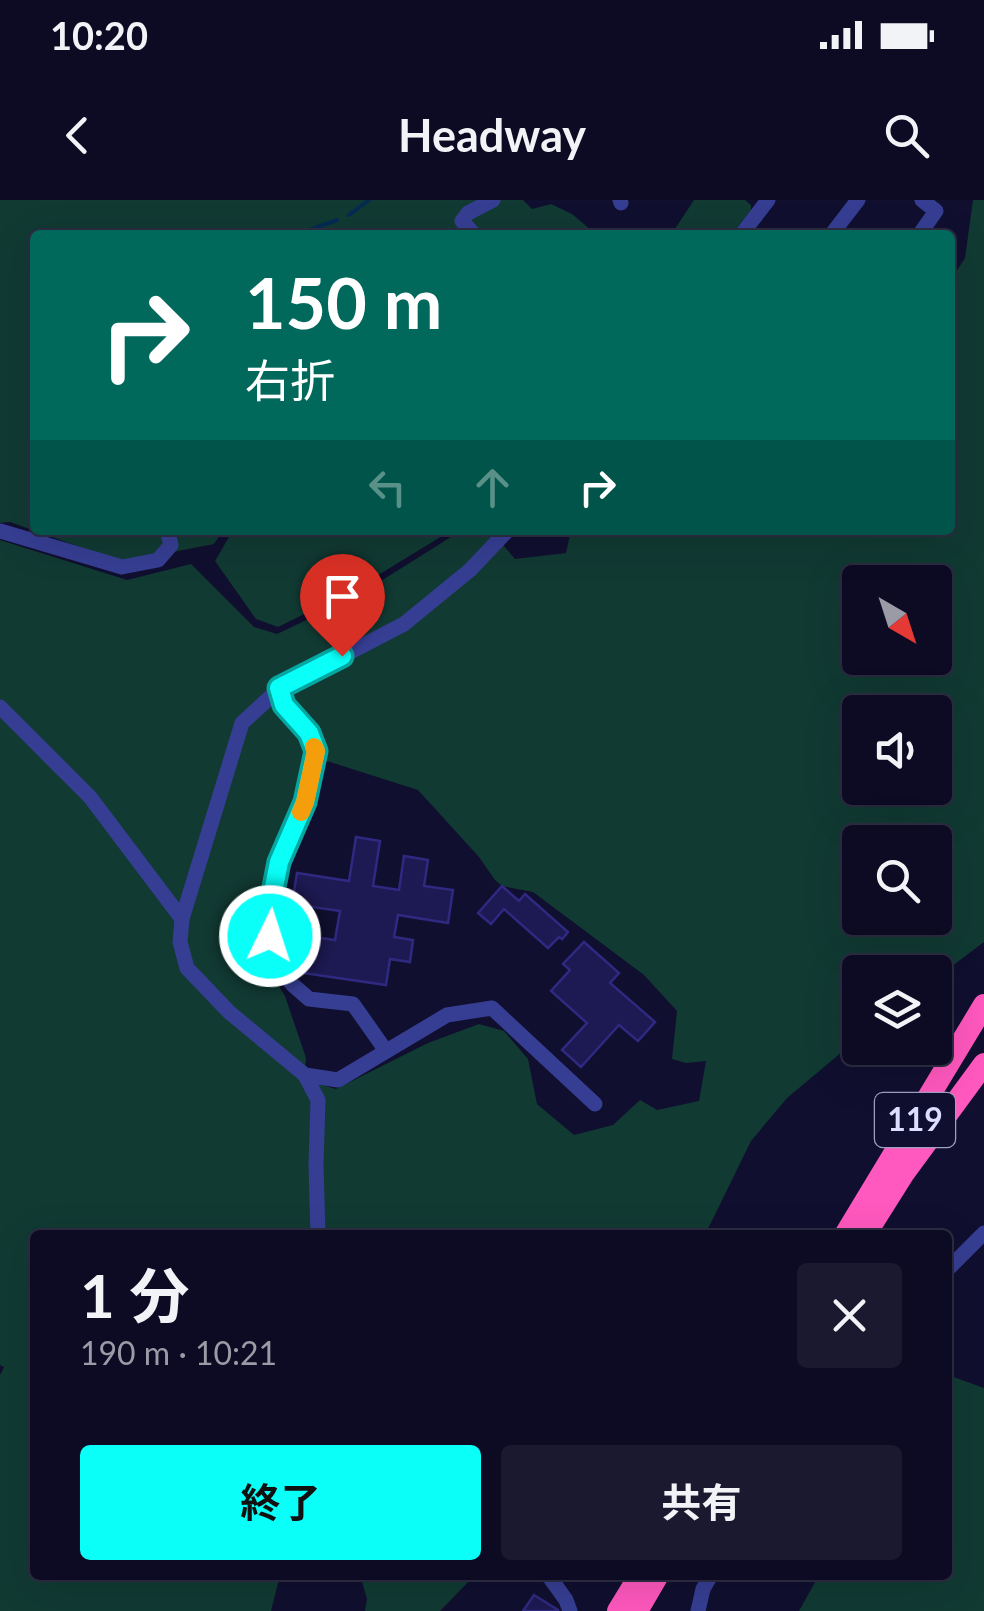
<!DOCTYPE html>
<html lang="ja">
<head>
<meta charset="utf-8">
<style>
	:root { --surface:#0c0b23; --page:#1a1930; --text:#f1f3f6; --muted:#9a9ba6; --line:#2c2b41; --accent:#09fff8 }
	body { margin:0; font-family:Lato,"Noto Sans JP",sans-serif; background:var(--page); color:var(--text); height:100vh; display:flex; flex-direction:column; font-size:38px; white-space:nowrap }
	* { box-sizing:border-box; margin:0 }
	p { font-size:32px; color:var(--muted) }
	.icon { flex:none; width:55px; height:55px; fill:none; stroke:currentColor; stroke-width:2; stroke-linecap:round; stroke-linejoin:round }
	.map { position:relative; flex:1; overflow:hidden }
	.drawer { position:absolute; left:30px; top:1030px; width:922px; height:350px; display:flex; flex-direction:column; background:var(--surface); border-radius:10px; box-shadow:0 10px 40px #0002,0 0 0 2px var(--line) }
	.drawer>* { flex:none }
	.guide { position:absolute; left:30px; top:30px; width:925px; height:305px; border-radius:10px; box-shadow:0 10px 40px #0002,0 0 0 2px var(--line); background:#00695c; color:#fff; overflow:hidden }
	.needle { width:65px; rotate:141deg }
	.controls { position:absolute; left:842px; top:365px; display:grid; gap:20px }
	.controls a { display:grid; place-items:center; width:110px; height:110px; border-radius:10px; background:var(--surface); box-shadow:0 10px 40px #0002,0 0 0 2px var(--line); font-size:50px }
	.pin { position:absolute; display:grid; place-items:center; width:85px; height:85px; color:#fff; margin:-102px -42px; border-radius:50% 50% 50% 0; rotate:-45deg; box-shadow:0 0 10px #0007 }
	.pin .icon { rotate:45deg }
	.me { position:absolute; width:110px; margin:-55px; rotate:4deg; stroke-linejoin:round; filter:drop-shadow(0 0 8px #0008) }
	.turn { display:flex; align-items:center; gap:35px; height:210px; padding:0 50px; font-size:45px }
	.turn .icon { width:130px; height:130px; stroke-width:2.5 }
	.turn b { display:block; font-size:70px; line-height:85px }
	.lanes { display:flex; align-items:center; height:95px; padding:0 50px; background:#0003; justify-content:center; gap:50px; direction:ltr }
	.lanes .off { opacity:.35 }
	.round { display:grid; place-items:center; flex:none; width:105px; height:105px; border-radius:10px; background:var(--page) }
	.overview { display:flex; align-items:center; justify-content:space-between; height:170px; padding:0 50px }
	h1 { font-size:60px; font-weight:700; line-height:75px }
	.cta { display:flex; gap:20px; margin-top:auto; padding:20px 50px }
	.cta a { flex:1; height:115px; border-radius:10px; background:var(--accent); color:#111; font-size:40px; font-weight:700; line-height:115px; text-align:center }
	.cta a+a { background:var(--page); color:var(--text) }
	.status { display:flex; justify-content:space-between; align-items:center; height:70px; padding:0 50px; background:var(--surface); direction:ltr }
	.status svg { height:28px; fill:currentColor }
	header { display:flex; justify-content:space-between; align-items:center; height:130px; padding:0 50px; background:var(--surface); font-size:45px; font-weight:700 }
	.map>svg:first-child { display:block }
</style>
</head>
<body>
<div class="status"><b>10:20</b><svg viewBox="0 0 49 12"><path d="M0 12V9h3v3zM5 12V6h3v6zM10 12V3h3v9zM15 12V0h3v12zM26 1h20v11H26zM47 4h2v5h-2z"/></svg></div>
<header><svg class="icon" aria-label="back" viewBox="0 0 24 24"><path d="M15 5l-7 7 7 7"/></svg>Headway<svg class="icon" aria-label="search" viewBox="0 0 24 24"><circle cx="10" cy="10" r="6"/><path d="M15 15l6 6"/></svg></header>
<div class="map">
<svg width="984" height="1411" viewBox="0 0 984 1411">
	<rect width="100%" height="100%" fill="#100f2f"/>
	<path fill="#113a33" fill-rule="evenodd" d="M0,0h523l9,9 19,-5 21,10 25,21h-83l-6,-5 -6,5h-467v295h188l-9,14 -92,18 -112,-40 -10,1z
		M694,0h51l6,5v5l-20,25h-60z
		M973,0h11v742l-49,37v-7h-75v65l-73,61 -36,43 -46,94h-670v340h245l-9,36h-271v-236l4,-8 -4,-2v-825l127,40 64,-16 63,63 23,7 80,-38 105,-66h32l-1,3 22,26 51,-6 5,-23h379v-249l15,-23zM860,382h75v76h-75zM860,512h75v76h-75zM305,554l113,36 61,67 16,23 7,6 31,6 111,83 33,36 -5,48 14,4 20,-2 -7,40 -42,9 -17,-10 -27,25 -39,10 -37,-31 -9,-45 -24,-28 -25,-7 -51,19 -92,46 -32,-9 2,-22 -21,-62 -19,-30 -3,-29 1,-37 8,-42 19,-51zM860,642h75v76h-75z
		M233,330h219l-95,58 -79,39 -22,-8 -41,-58z
		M948,1175l36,13v223h-185l20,-36h129z
		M360,1375h113l1,1 -34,35h-75l2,-12z"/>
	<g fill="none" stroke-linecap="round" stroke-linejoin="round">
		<path stroke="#052b52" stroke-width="4" d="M349,15l20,-15
			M295,35l42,-15"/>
	</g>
	<path fill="#1d1952" stroke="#2f2981" stroke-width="2.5" d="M356,637l24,4 -7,45 26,4 5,-34 24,4 -4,26 29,4 -5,33 -50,-8 -4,22 19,3 -3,22 -20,-3 -4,26 -89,-13 -3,-3 6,-34 35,5 5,-29 -48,-7 5,-31 52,8z
		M502,686l17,15 6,-7 43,38 -6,7 -3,-2 -11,11 -44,-39 -13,15 -13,-11z
		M584,742l35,31 -9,10 45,39 -17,19 -19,-16 -38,42 -19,-17 25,-27 -36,-32 19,-21 -7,-6z
		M534,1395l24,15v1h-35z"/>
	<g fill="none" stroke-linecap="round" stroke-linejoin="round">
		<path stroke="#363e93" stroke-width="15" d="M620,0l1,3
			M475,35l-13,-14 6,-8 25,-13
			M741,35l27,-35
			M831,35l27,-35
			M919,35l17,-24 -14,-11
			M0,331l122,36 36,-7 13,-15 -4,-15
			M279,489l5,16 25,28 6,18 -10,51 -26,59 -8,42 -1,48 4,12 19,22 16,14 44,5 33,47
			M0,507l90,90 92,122
			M305,875l33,5 109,-65 45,-7 103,96
			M318,1035l-2,-70 2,-65 -13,-25 -76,-63 -42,-44 -7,-26 2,-23 60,-196 37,-34 125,-65 66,-54 38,-40
			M948,1069l36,-36
			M548,1375l18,25 4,11
			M698,1411l5,-22 8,-14"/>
		<path stroke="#ff58be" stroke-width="22" d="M845,1035l139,-230
			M865,1035l39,-62 80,-109
			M618,1411l22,-36
			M637,1411l21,-36"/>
	</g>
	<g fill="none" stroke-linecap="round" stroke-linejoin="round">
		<defs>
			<path id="route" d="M270,736l1,-34 8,-40 26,-60 11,-51 -7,-18 -25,-28 -5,-17 63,-32"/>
		</defs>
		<use href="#route" stroke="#06a6a1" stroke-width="25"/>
		<use href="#route" stroke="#09fff8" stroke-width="18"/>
		<path stroke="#f59e0b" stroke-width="18" d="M301,612l4,-10 11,-51 -2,-4"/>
	</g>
	<g text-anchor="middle" stroke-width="10" stroke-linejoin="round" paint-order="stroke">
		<rect fill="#100f2f" stroke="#a0a0c1" stroke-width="2.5" x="875" y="893" width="80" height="54" rx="8"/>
		<g font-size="32" font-weight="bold" fill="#dddeff">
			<text x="915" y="931">119</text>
		</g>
	</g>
</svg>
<div class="controls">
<a><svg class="needle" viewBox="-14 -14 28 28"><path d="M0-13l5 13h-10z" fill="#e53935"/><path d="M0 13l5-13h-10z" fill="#9a9ba6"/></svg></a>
<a><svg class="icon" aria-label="sound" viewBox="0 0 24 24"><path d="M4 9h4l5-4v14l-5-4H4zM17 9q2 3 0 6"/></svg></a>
<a><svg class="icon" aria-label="search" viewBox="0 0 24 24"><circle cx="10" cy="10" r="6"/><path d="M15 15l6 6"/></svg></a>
<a><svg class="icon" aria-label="layers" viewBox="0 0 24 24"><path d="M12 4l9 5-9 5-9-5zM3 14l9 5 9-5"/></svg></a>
</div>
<div class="pin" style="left:342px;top:456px;background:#d93025"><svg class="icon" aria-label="arrive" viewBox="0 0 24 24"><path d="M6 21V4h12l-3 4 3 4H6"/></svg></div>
<svg class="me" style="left:270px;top:736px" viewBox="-20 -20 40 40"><circle r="17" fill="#09fff8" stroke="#fff" stroke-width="3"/><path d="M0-11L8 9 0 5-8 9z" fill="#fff"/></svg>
<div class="guide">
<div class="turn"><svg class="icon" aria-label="right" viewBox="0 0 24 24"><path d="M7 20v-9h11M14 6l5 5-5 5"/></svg><div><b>150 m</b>右折</div></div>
<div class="lanes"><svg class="icon off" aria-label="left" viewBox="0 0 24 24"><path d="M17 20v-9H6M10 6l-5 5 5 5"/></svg><svg class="icon off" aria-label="ahead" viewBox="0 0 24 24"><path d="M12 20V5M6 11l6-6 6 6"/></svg><svg class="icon" aria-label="right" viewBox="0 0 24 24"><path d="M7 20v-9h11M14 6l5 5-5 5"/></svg></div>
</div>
<section class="drawer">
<div class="overview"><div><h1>1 分</h1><p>190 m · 10:21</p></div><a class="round"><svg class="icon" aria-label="close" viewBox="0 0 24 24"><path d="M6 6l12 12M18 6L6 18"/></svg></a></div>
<div class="cta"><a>終了</a><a>共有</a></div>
</section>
</div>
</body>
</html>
